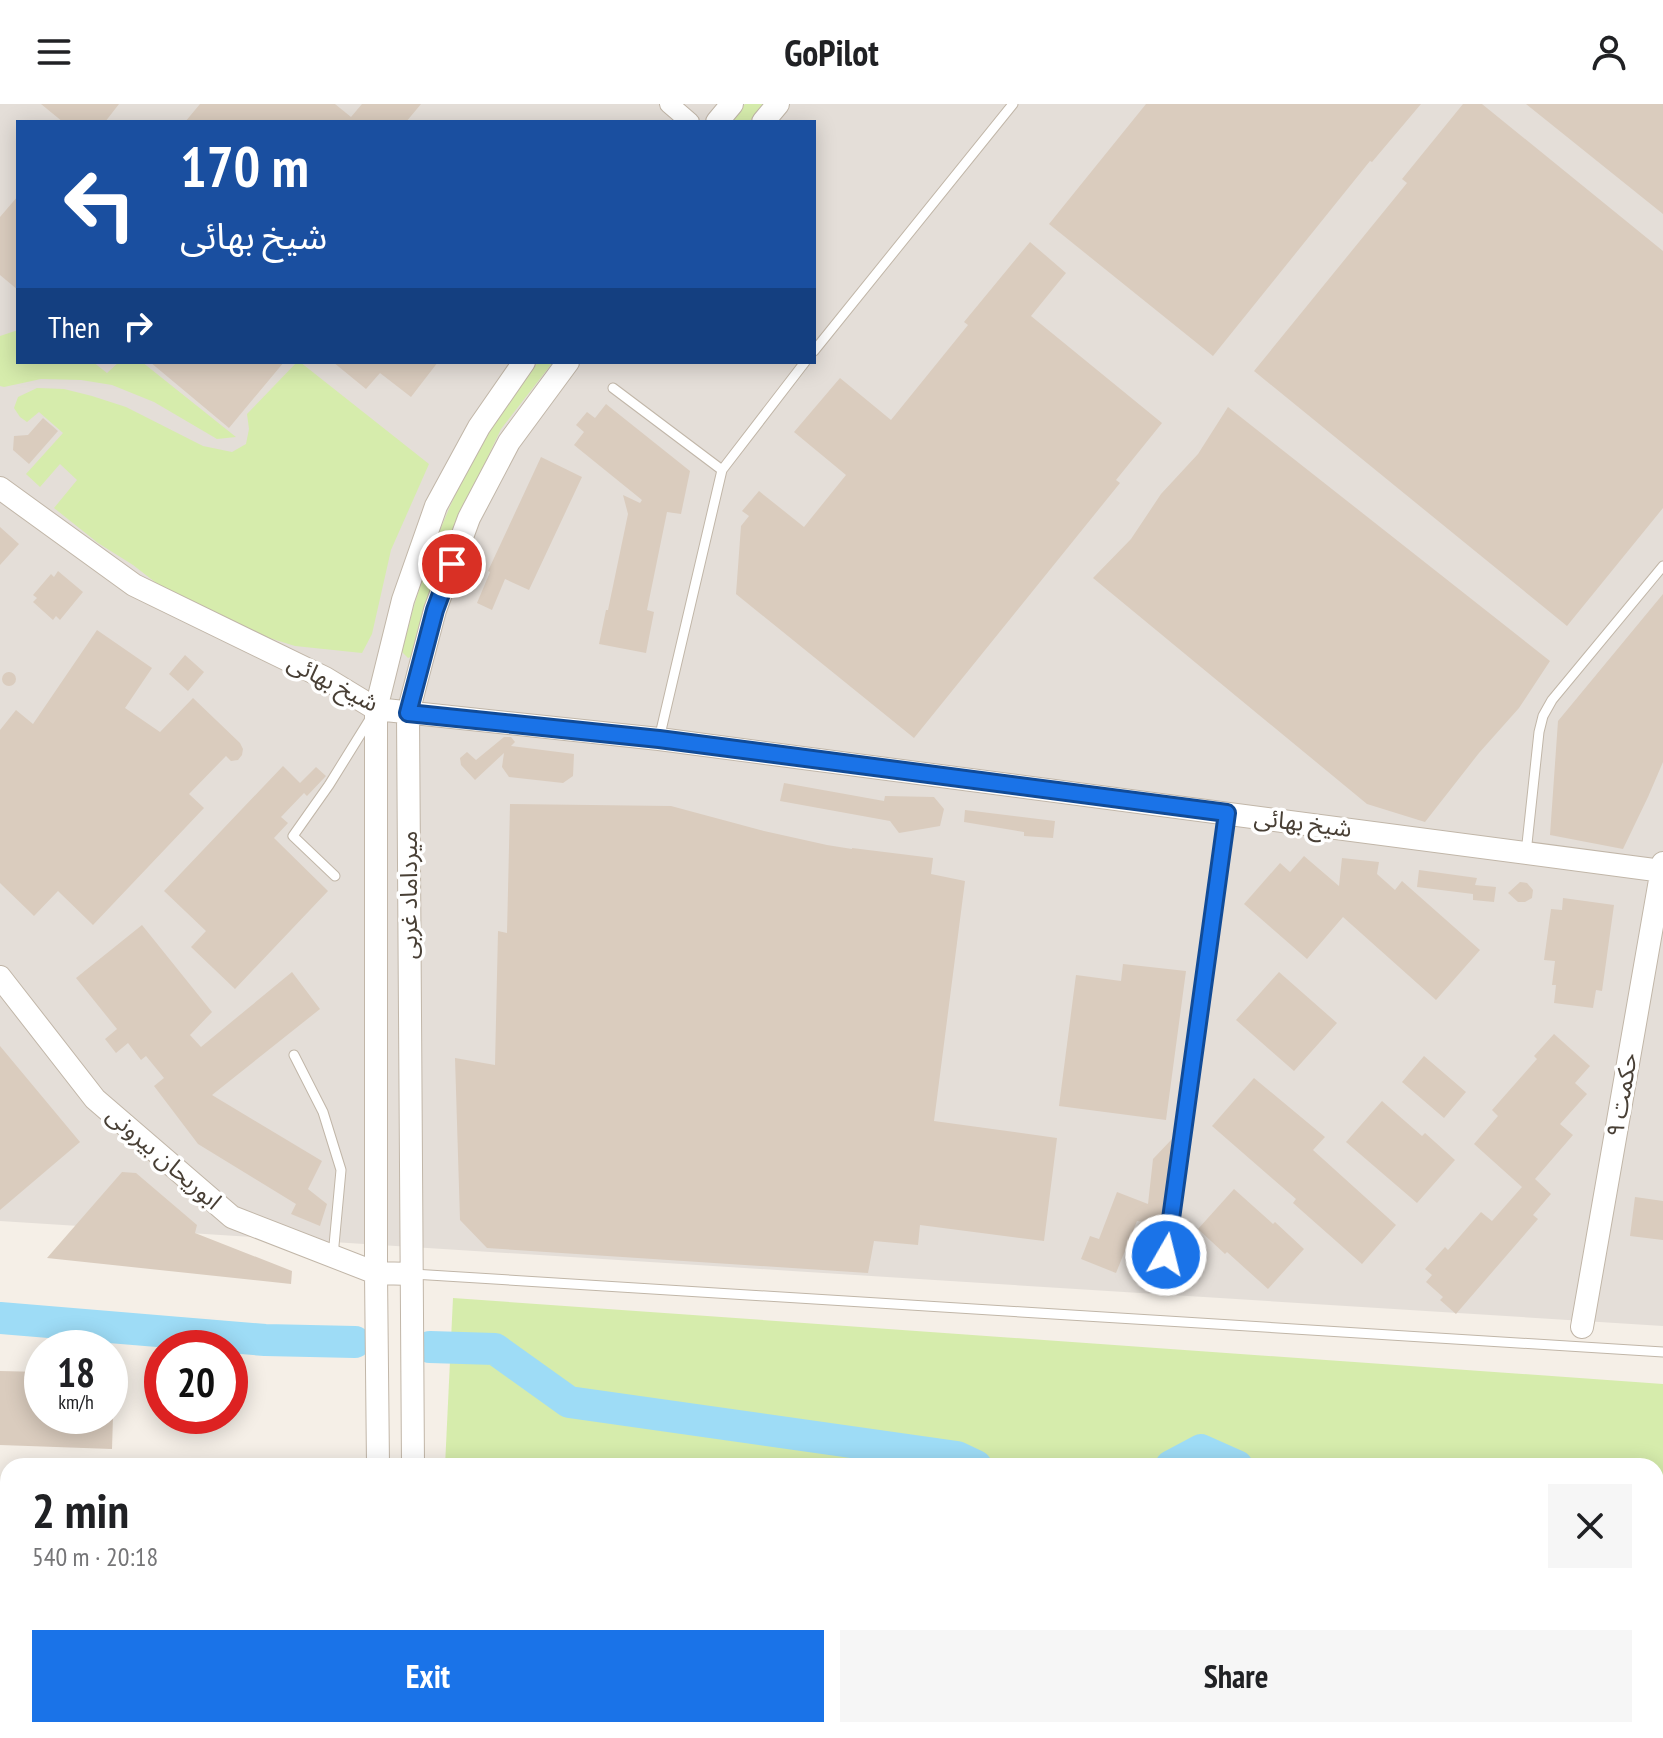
<!DOCTYPE html>
<html lang="en">
<head>
<meta charset="utf-8">
<style>
	:root { --surface:#fff; --page:#f6f6f6; --text:#202124; --muted:#757577; --accent:#1a73e8 }
	body { margin:0; font-family:"PT Sans Narrow","Noto Sans Arabic",sans-serif; background:var(--page); color:var(--text); height:100vh; display:flex; flex-direction:column; font-size:30px; white-space:nowrap }
	* { box-sizing:border-box; margin:0 }
	p { font-size:26px; color:var(--muted) }
	.icon { flex:none; width:44px; height:44px; fill:none; stroke:currentColor; stroke-width:2; stroke-linecap:round; stroke-linejoin:round }
	.map { position:relative; flex:1; overflow:hidden }
	.side { position:absolute; left:0px; top:1354px; width:1664px; height:280px; display:flex; flex-direction:column; background:var(--surface); border-radius:24px 24px 0 0; box-shadow:0 4px 20px #0003 }
	.side>* { flex:none }
	.banner { position:absolute; left:16px; top:16px; width:800px; height:244px; border-radius:0px; box-shadow:0 4px 20px #0003; background:#1a4fa0; color:#fff; overflow:hidden }
	.speed { position:absolute; left:24px; top:1226px; display:flex; gap:16px; font-size:40px; font-weight:700; text-align:center }
	.speed>* { display:grid; place-content:center; width:104px; height:104px; border-radius:50%; background:var(--surface); box-shadow:0 4px 20px #0003; line-height:1 }
	.speed small { font-size:20px; font-weight:400 }
	.speed .limit { border:12px solid #d22; background:#fff; color:#111 }
	.pin { position:absolute; display:grid; place-items:center; width:68px; height:68px; color:#fff; margin:-34px; border:4px solid #fff; border-radius:50%; box-shadow:0 2px 8px #0007 }
	.me { position:absolute; width:88px; margin:-44px; rotate:8deg; stroke-linejoin:round; filter:drop-shadow(0 0 6px #0008) }
	.turn { display:flex; align-items:center; gap:28px; height:168px; padding:0 32px; font-size:36px }
	.turn .icon { width:104px; height:104px; stroke-width:2.5 }
	.turn b { display:block; font-size:56px; line-height:68px }
	.then { display:flex; align-items:center; height:76px; padding:0 32px; background:#0003; gap:16px; font-size:30px }
	.round { display:grid; place-items:center; flex:none; width:84px; height:84px; border-radius:0px; background:var(--page) }
	.overview { display:flex; align-items:center; justify-content:space-between; height:136px; padding:0 32px }
	h1 { font-size:48px; font-weight:700; line-height:60px }
	.cta { display:flex; gap:16px; margin-top:auto; padding:16px 32px }
	.cta a { flex:1; height:92px; border-radius:0px; background:var(--accent); color:#fff; font-size:32px; font-weight:700; line-height:92px; text-align:center }
	.cta a+a { background:var(--page); color:var(--text) }
	header { display:flex; justify-content:space-between; align-items:center; height:104px; padding:0 32px; background:var(--surface); font-size:36px; font-weight:700 }
	.map>svg:first-child { display:block }
</style>
</head>
<body>
<header><svg class="icon" aria-label="menu" viewBox="0 0 24 24"><path d="M4 6h16M4 12h16M4 18h16"/></svg>GoPilot<svg class="icon" aria-label="person" viewBox="0 0 24 24"><circle cx="12" cy="8" r="4"/><path d="M4 21q1-7 8-7t8 7"/></svg></header>
<div class="map">
<svg width="1663" height="1634" viewBox="0 0 1663 1634">
	<rect width="100%" height="100%" fill="#f5efe7"/>
	<path fill="#e9e0d4" d="M0,1516l8,1v109h342v8h-350z"/>
	<path fill="#e4ded8" fill-rule="evenodd" d="M0,0h1663v1222l-1663,-105zM18,18h796v240h-796z
		M1656,1604l7,1v29h-1177v-8h1170z"/>
	<path fill="#d6ecac" d="M745,0h19l-15,18h-19z
		M18,226v32h75l14,11 12,-11h23l94,75 -19,2 -63,-37 -42,-17 -31,-5 -40,-1 -37,8 -4,-1v-50z
		M297,258h3l129,102 -38,86 -19,84 -10,19 -67,-7 -48,-15 -83,-42 -31,-24 -35,-22 -44,-35 23,-28 -17,-16 -20,23 -14,-13 37,-41 -24,-21 -12,10 -7,-5 -6,-9 4,-11 19,-9 27,1 28,7 34,11 77,39 29,6 14,-8 3,-15 -2,-15z
		M538,258h15l-52,67 -25,53 -61,173 -7,3 -6,-6c17,-73 46,-154 86,-219 15,-25 34,-48 50,-71z
		M453,1194l1210,86v256l-7,-1v-173h-1211z"/>
	<g fill="none" stroke-linecap="round" stroke-linejoin="round">
		<path stroke="#9edcf6" stroke-width="32" d="M0,1214l265,22 90,2
			M430,1243l65,2 74,53 388,55 19,9
			M1171,1362l30,-16 36,16
			M1656,1411l7,-1"/>
	</g>
	<path fill="#daccbe" d="M41,0h78l-14,18h-42z
		M200,0h135l16,13 11,-13h59l-15,18h-221z
		M1146,0h275l-49,58 -2,-1 -157,195 -164,-132z
		M1463,0h19l181,147v257l-96,118 -313,-255 153,-188 -5,-4z
		M1526,0h137v110z
		M18,92v94l-18,-15v-58z
		M1030,138l36,31 -35,43 131,107 -46,57 4,3 -206,255 -178,-144 5,-68 8,-10 -7,-5 17,-20 45,36 42,-52 -52,-43 46,-54 51,42 77,-95 -4,-3z
		M150,258h134l-55,66z
		M333,258h105l-27,35 -31,-24 -14,16z
		M606,300l84,67 -9,43 -14,-2 -20,98 7,2 -8,41 -47,-9 7,-34h2l20,-96 -5,-19 17,8 2,-3 -68,-55 10,-13 -8,-7 11,-13 8,6z
		M1228,303l322,254 -31,47 -40,45 -54,69 -58,-18 -274,-226 38,-39 30,-45 37,-40z
		M43,314l15,13 -29,33 -16,-14 1,-14 14,-1z
		M541,353l41,20 -53,113 -24,-11 -13,31 -15,-7 13,-31 -2,-1z
		M0,423l19,17 -19,21z
		M58,467l25,21 -23,28 -4,-4 -3,4 -20,-18 4,-4 -4,-3 18,-21 3,3z
		M1663,490v168l-15,35 -25,52 -73,-14 8,-114z
		M97,526l55,38 -27,40 35,24 33,-34 47,45 3,6 -1,6 -4,5 -7,1 -5,-5 -37,38 15,14 -111,117 -35,-34 -24,25 -34,-33v-153l16,-20 17,14z
		M185,551l19,17 -16,19 -19,-17z
		M2 575a7 7 0 1 1 14 0a7 7 0 1 1-14 0Z
		M504,633h7l4,5 -4,4 63,8 -1,22 -10,7 -54,-6 -7,-10 2,-14 -29,27 -14,-15 -1,-7 7,-6 9,8z
		M283,662l17,17 16,-16 10,9 -19,20 -3,-3 -23,24 7,6 -14,15 54,53 -93,98 -44,-42 15,-16 -42,-40z
		M784,679l100,18 1,-5 49,1 10,12 -4,17 -41,7 -9,-12 -110,-20z
		M510,700l161,2 93,25 63,14 25,4v-1l81,10 -2,16 34,7 -31,240 123,17 -13,103 -124,-16 -2,20 -44,-4 -6,32 -381,-25 -27,-28 -5,-162 40,7 3,-134 9,2z
		M965,706l90,11 -2,17 -29,-2v-4l-60,-10z
		M1304,752l35,30 3,-28 37,4 -2,12 18,16 7,-9 78,69 -44,50 -93,-83 -36,42 -63,-55 36,-41 10,9z
		M1419,766l58,8 -2,7 21,2 -2,15 -21,-2v-6l-56,-7z
		M1520,778l7,1 6,7 -1,8 -7,4h-7l-10,-9z
		M1563,794l51,7 -12,86 -6,-1 -3,18 -39,-5 2,-18h-4l3,-24 -11,-1 7,-51 11,1z
		M142,821l70,87 -22,23 11,12 91,-75 28,37 -108,86 110,66 -14,28 19,15 -7,22 -29,-12 5,-10 -98,-60 -44,-58 10,-8 -18,-22 -5,4 -13,-17 -12,10 -11,-14 12,-10 -41,-51z
		M1123,860l63,7 -20,149 -107,-14 17,-131 45,6z
		M1279,868l58,51 -43,48 -58,-51z
		M1554,930l36,32 -15,17 12,11 -27,30 13,11 -38,44 16,15 -18,21 5,4 -82,95 -16,-14 3,-3 -17,-15 6,-7 -7,-6 20,-22 3,3 33,-38 11,9 30,-34 -48,-43 24,-28 -6,-6 45,-51 -3,-3z
		M0,942l80,96 -80,68z
		M1424,952l42,36 -22,26 -42,-36z
		M1254,974l71,59 -12,13 83,75 -34,39 -69,-61 3,-4 -84,-73z
		M1382,997l40,35 3,-3 30,27 -38,43 -71,-61z
		M1172,1035l-9,85 -26,-3 -21,52 -35,-14 9,-23 9,3 18,-47 31,12 5,-45z
		M122,1068l14,1 61,52 -2,8 97,38 -1,13 -244,-26z
		M1234,1085l39,35 2,-2 29,27 -36,40 -41,-37 -2,2 -27,-25z
		M1635,1093l28,4v39l-33,-4z
		M0,1267l42,1v44h71l-1,33 -112,-4z"/>
	<g fill="none" stroke-linecap="round" stroke-linejoin="round">
		<defs>
			<path id="service" d="M814,247l199,-247
				M613,284l109,82
				M659,635l63,-269 83,-108
				M1526,749l13,-121 4,-16 9,-16 111,-134
				M335,772l-42,-40 36,-51 41,-66
				M294,951l29,57 18,58 -8,86
				M1166,1151l61,-442
				M413,1170l1250,78"/>
			<path id="minor" d="M669,0l21,18
				M0,1633l8,-10
				M176,1634l7,-8"/>
			<path id="tertiary" d="M717,18l15,-18
				M763,18l15,-18
				M0,384l134,97 191,93 51,31 283,30 1004,132
				M0,873l95,122 137,118 144,56 36,1
				M1582,1223l81,-464
				M378,1362l-2,-193v-564l27,-109 33,-94 43,-79 45,-65
				M413,1362l-5,-753 27,-103 34,-92 40,-76 59,-80
				M0,1454h8
				M0,1487h8
				M1656,1550h7
				M1656,1579h7
				M391,1626v8
				M426,1626l1,8"/>
		</defs>
		<use href="#service" stroke="#c1b6a8" stroke-width="11"/>
		<use href="#minor" stroke="#c1b6a8" stroke-width="20"/>
		<use href="#tertiary" stroke="#c1b6a8" stroke-width="24"/>
		<use href="#service" stroke="#fff" stroke-width="9"/>
		<use href="#minor" stroke="#fff" stroke-width="18"/>
		<use href="#tertiary" stroke="#fff" stroke-width="22"/>
	</g>
	<g fill="none" stroke-linecap="round" stroke-linejoin="round">
		<defs>
			<path id="route" d="M452,460l-17,46 -27,103 251,26 568,74 -61,442"/>
		</defs>
		<use href="#route" stroke="#114b97" stroke-width="20"/>
		<use href="#route" stroke="#1a73e8" stroke-width="14"/>
	</g>
	<g text-anchor="middle" stroke-width="7" stroke-linejoin="round" paint-order="stroke">
		<g font-size="24" fill="#483f35" stroke="#fff">
			<text transform="translate(333 579) rotate(27)" y="8">شیخ بهائی</text>
			<text transform="translate(1303 719) rotate(7)" y="8">شیخ بهائی</text>
			<text transform="translate(409 791) rotate(-90)" y="8">میرداماد غربی</text>
			<text transform="translate(1622 991) rotate(-80)" y="8">حکمت ۹</text>
			<text transform="translate(164 1054) rotate(41)" y="8">ابوریحان بیرونی</text>
		</g>
	</g>
</svg>
<div class="speed"><div>18<small>km/h</small></div><div class="limit">20</div></div>
<div class="pin" style="left:452px;top:460px;background:#d93025"><svg class="icon" aria-label="arrive" viewBox="0 0 24 24"><path d="M6 21V4h12l-3 4 3 4H6"/></svg></div>
<svg class="me" style="left:1166px;top:1151px" viewBox="-20 -20 40 40"><circle r="17" fill="#1a73e8" stroke="#fff" stroke-width="3"/><path d="M0-11L8 9 0 5-8 9z" fill="#fff"/></svg>
<div class="banner">
<div class="turn"><svg class="icon" aria-label="left" viewBox="0 0 24 24"><path d="M17 20v-9H6M10 6l-5 5 5 5"/></svg><div><b>170 m</b>شیخ بهائی</div></div>
<div class="then">Then<svg class="icon" aria-label="right" viewBox="0 0 24 24"><path d="M7 20v-9h11M14 6l5 5-5 5"/></svg></div>
</div>
<section class="side">
<div class="overview"><div><h1>2 min</h1><p>540 m · 20:18</p></div><a class="round"><svg class="icon" aria-label="close" viewBox="0 0 24 24"><path d="M6 6l12 12M18 6L6 18"/></svg></a></div>
<div class="cta"><a>Exit</a><a>Share</a></div>
</section>
</div>
</body>
</html>
